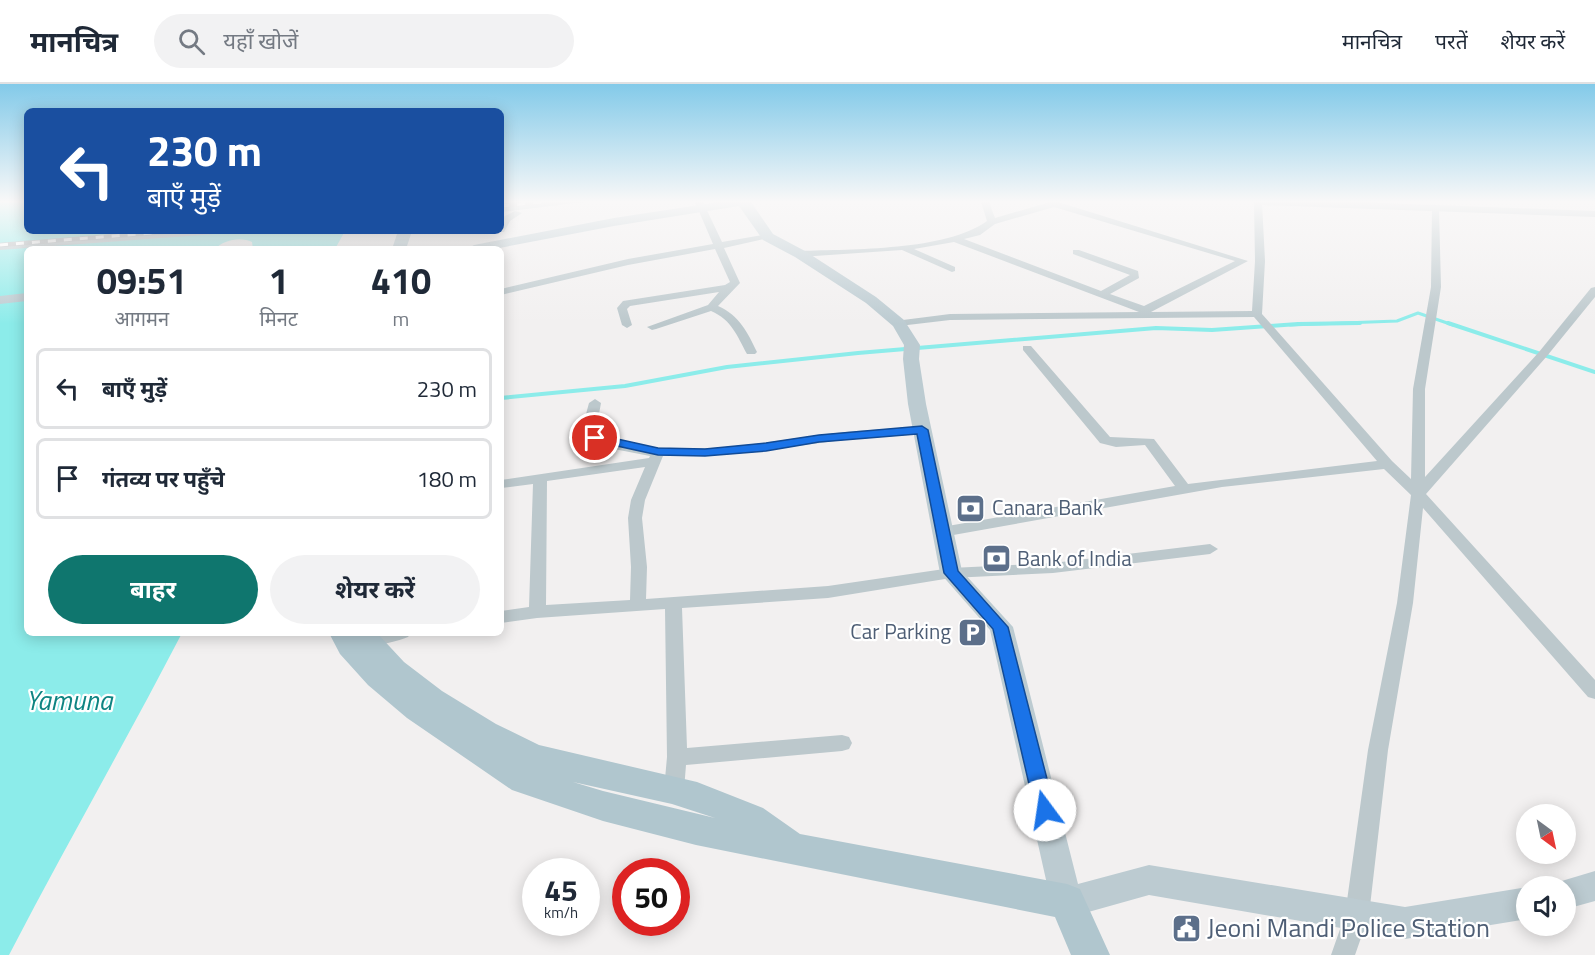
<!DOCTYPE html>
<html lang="hi">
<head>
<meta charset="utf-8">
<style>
	:root { --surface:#fff; --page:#f2f2f3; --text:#1f2937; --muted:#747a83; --line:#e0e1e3; --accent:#0f766e }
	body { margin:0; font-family:"Titillium Web","Noto Sans Devanagari",sans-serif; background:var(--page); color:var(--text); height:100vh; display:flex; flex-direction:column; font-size:22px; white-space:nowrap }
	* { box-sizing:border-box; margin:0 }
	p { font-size:20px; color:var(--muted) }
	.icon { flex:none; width:33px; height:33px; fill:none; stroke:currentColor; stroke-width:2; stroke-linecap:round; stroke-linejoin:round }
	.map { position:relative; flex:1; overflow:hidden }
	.sheet { position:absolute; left:24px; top:162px; width:480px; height:390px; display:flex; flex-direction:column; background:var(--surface); border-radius:9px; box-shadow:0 3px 15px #0003 }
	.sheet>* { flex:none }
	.banner { position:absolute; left:24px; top:24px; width:480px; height:126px; border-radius:9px; box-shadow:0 3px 15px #0003; background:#1a4fa0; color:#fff; overflow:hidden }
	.needle { width:39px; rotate:147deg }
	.controls { position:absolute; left:1516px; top:720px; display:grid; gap:12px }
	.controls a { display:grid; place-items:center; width:60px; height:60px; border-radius:50%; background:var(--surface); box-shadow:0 3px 15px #0003; font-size:30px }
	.speed { position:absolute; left:522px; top:774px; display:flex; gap:12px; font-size:30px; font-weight:700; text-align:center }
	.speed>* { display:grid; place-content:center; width:78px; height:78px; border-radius:50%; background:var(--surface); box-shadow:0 3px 15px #0003; line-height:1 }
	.speed small { font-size:15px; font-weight:400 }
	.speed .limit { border:9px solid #d22; background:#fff; color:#111 }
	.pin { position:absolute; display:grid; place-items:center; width:51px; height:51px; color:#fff; margin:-26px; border:3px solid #fff; border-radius:50%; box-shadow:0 2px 6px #0007 }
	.me { position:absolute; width:66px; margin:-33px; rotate:346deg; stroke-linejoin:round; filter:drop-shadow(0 0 4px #0008) }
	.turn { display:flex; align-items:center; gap:21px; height:126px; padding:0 24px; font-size:27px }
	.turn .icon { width:78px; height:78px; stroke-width:2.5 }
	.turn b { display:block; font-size:42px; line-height:51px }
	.eta { display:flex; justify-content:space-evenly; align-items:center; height:102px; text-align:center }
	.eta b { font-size:36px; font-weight:700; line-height:42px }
	.action { display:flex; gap:12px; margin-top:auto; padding:12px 24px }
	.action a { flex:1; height:69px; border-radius:36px; background:var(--accent); color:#fff; font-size:24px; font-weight:700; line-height:69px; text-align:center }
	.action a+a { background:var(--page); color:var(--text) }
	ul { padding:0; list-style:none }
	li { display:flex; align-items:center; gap:18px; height:81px; margin:0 12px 9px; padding:0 12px; border:3px solid var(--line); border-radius:9px }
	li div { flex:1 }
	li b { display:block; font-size:22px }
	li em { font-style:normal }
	header { display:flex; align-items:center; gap:36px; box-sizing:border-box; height:84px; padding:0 30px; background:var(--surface); border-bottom:2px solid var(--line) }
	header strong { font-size:28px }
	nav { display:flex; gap:33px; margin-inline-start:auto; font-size:21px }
	.search { width:420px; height:54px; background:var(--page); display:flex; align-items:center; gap:15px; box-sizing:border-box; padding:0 21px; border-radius:33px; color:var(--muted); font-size:22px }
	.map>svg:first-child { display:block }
</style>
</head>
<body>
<header>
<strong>मानचित्र</strong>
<div class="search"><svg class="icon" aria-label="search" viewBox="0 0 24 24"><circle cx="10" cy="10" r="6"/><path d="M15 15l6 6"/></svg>यहाँ खोजें</div>
<nav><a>मानचित्र</a><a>परतें</a><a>शेयर करें</a></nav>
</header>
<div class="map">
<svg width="1595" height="871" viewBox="0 0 1595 871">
	<rect width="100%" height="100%" fill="#f2f0f0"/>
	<path fill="#8cecea" d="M0,118h27v29h318l-10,18h-82l-1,-7c-11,-6 -29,-2 -37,7h-188v384h155c-56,108 -117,214 -173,322h-9z"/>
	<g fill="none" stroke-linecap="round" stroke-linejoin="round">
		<path stroke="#8cecea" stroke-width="3" d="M1290,241l107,-4 21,-8 35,12"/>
		<path stroke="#8cecea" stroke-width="4" d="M1448,239l147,49
			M501,314l124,-12 102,-19 131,-14 298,-25 56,2 86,-6 62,-1"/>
		<path fill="#bcc8cc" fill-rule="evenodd" d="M546,118h37l-82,10v-6z
			M695,118h8l19,40 46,-8 5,3 -49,11 16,35 -22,23c21,9 30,27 39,46l-2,2h-8c-10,-18 -15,-34 -36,-43l-55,18 -4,1 -5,-3 61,-22 11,-13 -89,14 -3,3 5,16 -5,3 -5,-3 -5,-17 6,-7 102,-16 5,-3 -15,-33 -87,16 -127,30v-6l127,-30 85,-15z
			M981,118h8l6,16 55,-16h8l190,59 -97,51 101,-1 3,-50 -1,-59h8l3,59 -3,53 130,147 19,18 2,-90 18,-102 1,-80 7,2 2,78 -16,102v88l114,-125 52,-64 4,-1v10l-48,59 -121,138 169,186v19l-7,-2 -165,-189 -10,95 -25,147 -19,165 -14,40h-24l14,-40 23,-165 29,-147 14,-108 -27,-26 -162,18 -280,50 -5,-2 -3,-3 3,-3 5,-2 233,-41 -30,-41 -29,2 -16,-4 -77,-93v-4h8l79,91 44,2 34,45 189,-23 -123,-144 -304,3 -51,6 -4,-1v-4l55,-7 189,-2 -185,-70 -40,7 41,18v4l-3,1 -50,-22 -102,7 -5,-3 5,-3c52,-2 146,0 187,-30zM1054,123l181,54 -91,45 -34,-12 29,-16 -1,-7 -59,-21h-6v4l57,21 -29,16 -137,-52 16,-4 15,-11z
			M515,127l7,2 -12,8 -6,11h-6l3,-1 2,-14z
			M179,147h40l-4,3 -215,16v-6z
			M595,315l6,4 -4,22 3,10c74,26 151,9 226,-1 32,-4 64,-5 96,-8l7,4 -7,4 -79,6 -109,14 -71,2 -18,44 -3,18 5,49 -1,32 182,-13 123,-18 102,-5 157,-19 8,5 -8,5 -157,19 -102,5 -123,20 -146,10 5,140 155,-13 7,2 3,6 -3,6 -7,2 -156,14 -2,25 -3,6 -7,3 -7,-3 -3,-6 3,-33 -2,-148 -128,9 -36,5v-12l28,-4 4,-123 -32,4v-8l148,-22 1,-2 -31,-6 -29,-9c-9,-13 -5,-23 -1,-38zM645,383l-14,33 -3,18 3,49 -1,33 -84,5 1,-124z
			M365,549h46l-3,4c-13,5 -35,11 -48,7l-3,-5 3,-5z"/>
		<path fill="#bcc8cc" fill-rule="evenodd" d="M1256,118h102l237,9v6l-334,-12z"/>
		<path fill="#bccbd1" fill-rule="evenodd" d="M719,118h32l22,32 32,17 71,46 28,23 16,25 -1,14 7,45 36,167 51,56 65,257 71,-19 256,42 122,-20v32l-122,20 -256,-44 -82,23 -11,-5 -5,-11 -61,-272 -50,-57 -32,-169 -5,-45 1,-14 -11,-19 -27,-23 -71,-46 -32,-17 -24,-34 -125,20 -120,23h-27l7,-4 140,-27z
			M27,209v8l-27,3v-8z
			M1595,787v30l-29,8v-23h-13l2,-3z"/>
		<path fill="#b0c6ce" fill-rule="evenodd" d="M398,147h14l-6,18h-14z
			M329,549h48l27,29 38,29 54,33 43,21 158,37 66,26 37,26 267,50 13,5 30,66h-39l-16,-38 -359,-72 -93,-24 -91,-31 -105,-72 -39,-33 -28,-31zM573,698l99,22 43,14 -112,-27z"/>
		<defs>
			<path id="rail" d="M501,122l40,-4
				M0,161l177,-14"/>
		</defs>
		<use href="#rail" stroke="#b2b7ba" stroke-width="4.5"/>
		<use href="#rail" stroke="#fff" stroke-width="3" stroke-dasharray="8" stroke-linecap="butt"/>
	</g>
	<linearGradient id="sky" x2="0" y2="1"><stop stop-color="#83cae9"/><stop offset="0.49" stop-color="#f9f8f8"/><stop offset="1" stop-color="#f9f8f8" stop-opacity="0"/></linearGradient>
	<rect width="1595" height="240" fill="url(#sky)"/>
	<path fill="#1a73e8" stroke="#114b97" stroke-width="1.5" d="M922,342l6,4 30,141 50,56 47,183 -3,6 -7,3 -7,-3 -3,-6 -42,-181 -49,-56 -27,-139 -98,8 -53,9 -61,5 -47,-1 -68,-15 -1,-2 6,-4 63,14 47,1 61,-6 53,-8z"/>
	<defs>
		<symbol id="bank-square" viewBox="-11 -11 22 22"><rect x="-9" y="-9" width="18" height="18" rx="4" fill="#5c6f8a" stroke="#fff"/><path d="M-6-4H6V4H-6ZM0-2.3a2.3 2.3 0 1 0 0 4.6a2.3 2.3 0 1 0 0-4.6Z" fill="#fff"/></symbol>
		<symbol id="parking-square" viewBox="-11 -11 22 22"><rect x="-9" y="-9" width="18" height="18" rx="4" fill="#5c6f8a" stroke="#fff"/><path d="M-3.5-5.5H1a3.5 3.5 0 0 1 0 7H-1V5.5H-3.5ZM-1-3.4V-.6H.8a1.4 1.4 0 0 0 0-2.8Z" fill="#fff"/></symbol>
		<symbol id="civic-square" viewBox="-11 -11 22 22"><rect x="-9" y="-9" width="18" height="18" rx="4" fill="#5c6f8a" stroke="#fff"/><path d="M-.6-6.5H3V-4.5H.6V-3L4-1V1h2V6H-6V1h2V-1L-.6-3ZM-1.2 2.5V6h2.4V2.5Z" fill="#fff"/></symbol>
	</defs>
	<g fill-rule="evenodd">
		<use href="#bank-square" x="954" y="408" width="33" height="33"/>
		<use href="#bank-square" x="980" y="458" width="33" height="33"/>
		<use href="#parking-square" x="956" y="532" width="33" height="33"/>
		<use href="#civic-square" x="1170" y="828" width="33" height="33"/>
	</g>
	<g text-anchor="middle" stroke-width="4.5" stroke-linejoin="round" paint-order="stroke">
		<g font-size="21" fill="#4e5e75" stroke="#fff" text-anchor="start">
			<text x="992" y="431">Canara Bank</text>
			<text x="1017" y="482">Bank of India</text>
			<text x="951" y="555" text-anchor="end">Car Parking</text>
		</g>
		<g font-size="26" fill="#4e5e75" stroke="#fff" text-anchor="start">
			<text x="1207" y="853">Jeoni Mandi Police Station</text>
		</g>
		<g font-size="27" font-style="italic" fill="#0e8482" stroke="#fff">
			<text x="69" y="626">Yamuna</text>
		</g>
	</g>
</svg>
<div class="controls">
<a><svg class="needle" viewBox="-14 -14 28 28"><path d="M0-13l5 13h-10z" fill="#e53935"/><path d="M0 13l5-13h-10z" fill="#747a83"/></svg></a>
<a><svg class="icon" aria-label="sound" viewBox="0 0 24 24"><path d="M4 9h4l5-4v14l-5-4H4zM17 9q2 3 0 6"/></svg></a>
</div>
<div class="speed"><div>45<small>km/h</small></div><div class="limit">50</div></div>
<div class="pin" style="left:595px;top:354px;background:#d93025"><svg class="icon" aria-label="arrive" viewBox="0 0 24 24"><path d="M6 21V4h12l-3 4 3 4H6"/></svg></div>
<svg class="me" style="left:1045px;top:726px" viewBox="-20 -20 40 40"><circle r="19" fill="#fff"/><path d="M0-13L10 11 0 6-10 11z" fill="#1a73e8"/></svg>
<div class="banner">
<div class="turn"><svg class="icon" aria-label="left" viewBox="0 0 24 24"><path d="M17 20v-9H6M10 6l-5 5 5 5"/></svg><div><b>230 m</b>बाएँ मुड़ें</div></div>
</div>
<section class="sheet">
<div class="eta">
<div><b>09:51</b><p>आगमन</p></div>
<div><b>1</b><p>मिनट</p></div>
<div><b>410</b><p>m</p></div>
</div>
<ul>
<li><svg class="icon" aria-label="left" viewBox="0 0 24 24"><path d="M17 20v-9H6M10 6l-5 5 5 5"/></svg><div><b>बाएँ मुड़ें</b></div><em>230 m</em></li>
<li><svg class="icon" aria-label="arrive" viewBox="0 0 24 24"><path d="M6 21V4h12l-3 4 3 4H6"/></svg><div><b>गंतव्य पर पहुँचे</b></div><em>180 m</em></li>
</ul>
<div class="action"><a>बाहर</a><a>शेयर करें</a></div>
</section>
</div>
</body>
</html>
